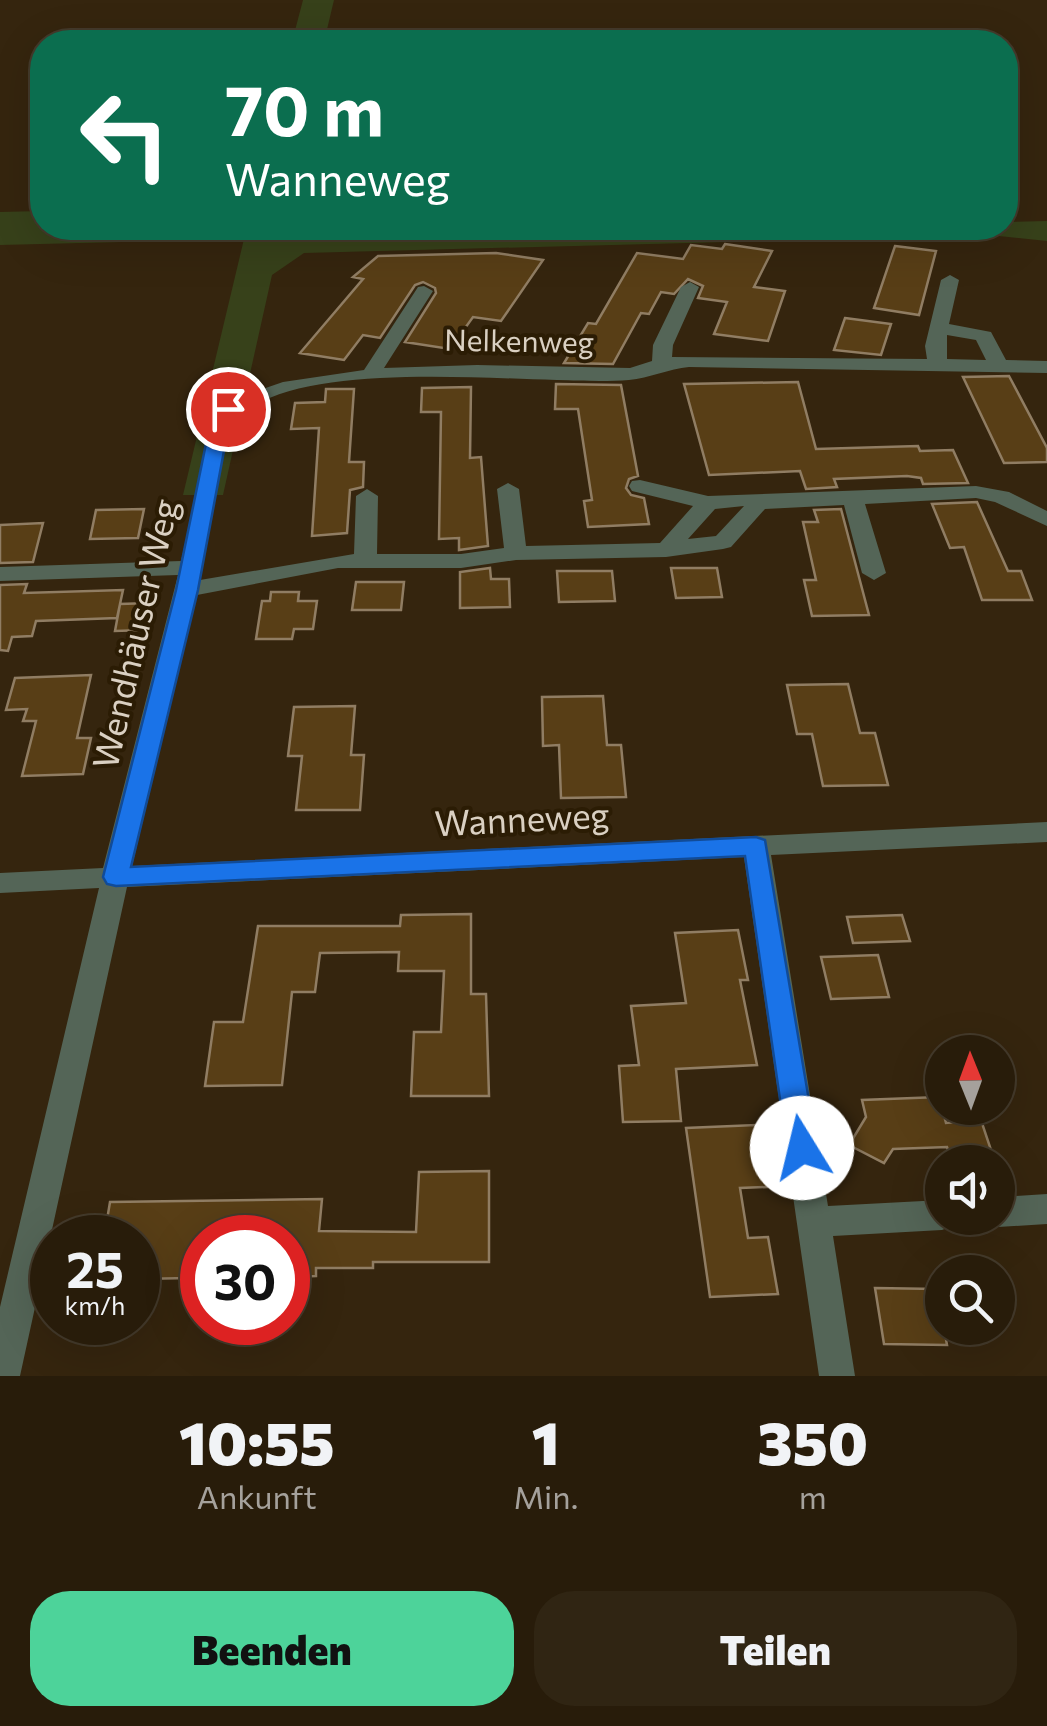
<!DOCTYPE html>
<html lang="de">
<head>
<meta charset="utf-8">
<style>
	:root { --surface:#281c0a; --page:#302513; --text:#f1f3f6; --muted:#a5a19c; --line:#443a2b; --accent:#4dd39a }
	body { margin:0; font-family:Commissioner,sans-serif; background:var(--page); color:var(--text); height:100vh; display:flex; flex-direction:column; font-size:38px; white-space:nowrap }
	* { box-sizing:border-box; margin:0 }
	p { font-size:32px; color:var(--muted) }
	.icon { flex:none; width:55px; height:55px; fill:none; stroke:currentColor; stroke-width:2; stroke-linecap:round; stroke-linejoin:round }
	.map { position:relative; height:1376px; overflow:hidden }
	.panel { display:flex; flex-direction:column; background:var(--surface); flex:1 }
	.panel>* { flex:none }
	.hud { position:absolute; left:30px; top:30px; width:988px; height:210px; border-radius:40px; box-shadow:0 10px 40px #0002,0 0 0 2px var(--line); background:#0b6e4f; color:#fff; overflow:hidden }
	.needle { width:65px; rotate:359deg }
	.tools { position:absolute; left:925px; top:1035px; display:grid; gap:20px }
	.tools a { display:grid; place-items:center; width:90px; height:90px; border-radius:50%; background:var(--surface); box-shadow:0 10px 40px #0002,0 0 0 2px var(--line); font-size:50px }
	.speed { position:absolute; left:30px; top:1215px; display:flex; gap:20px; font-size:50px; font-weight:700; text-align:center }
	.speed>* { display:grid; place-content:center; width:130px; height:130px; border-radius:50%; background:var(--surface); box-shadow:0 10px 40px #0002,0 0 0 2px var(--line); line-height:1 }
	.speed small { font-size:25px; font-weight:400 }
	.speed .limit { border:15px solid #d22; background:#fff; color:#111 }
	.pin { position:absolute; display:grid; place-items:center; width:85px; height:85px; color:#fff; margin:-42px; border:5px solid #fff; border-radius:50%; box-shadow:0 2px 10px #0007 }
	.me { position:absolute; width:110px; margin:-55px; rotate:351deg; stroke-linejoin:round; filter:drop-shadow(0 0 8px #0008) }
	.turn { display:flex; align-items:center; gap:35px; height:210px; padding:0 30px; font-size:45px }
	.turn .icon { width:130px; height:130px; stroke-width:2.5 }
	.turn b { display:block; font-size:70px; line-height:85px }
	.eta { display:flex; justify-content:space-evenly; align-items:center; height:170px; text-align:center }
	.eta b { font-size:60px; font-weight:800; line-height:70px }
	.action { display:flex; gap:20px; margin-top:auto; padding:20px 30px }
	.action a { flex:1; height:115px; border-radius:40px; background:var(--accent); color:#111; font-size:40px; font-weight:800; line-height:115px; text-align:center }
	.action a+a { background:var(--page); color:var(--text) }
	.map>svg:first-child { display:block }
</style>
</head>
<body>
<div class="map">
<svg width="1047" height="1376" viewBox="0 0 1047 1376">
	<rect width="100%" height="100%" fill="#35250e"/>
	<path fill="#37411a" d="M303,0h31l-10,42h-32z
		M42,211v17h241l-1,9 471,-9h252v-6l42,-1v20l-58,-6 -685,18 -32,22 -49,220h-40l61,-256 -244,6v-33z"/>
	<path fill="#583e16" stroke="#907d63" stroke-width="2.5" d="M725,244l47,7 -18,36 31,4 -17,50 -54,-7 13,-32 -29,-4 5,-12 -15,-7 -14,15 -13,-2 -12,22 -8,-1 -28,51 -49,-1 24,-40 8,1 41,-71 46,6 8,-14 31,4z
		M895,246l41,5 -17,64 -45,-7z
		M496,253l47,7 -42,61 -28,-4 -23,32 -45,-7 31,-49 -1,-5 -12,-6 -8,3 -35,53 -17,-3 -19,25 -44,-7 63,-74 -10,-2 25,-21z
		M845,318l46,6 -10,31 -47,-5z
		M1009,376l38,72v14l-43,1 -41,-86z
		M798,382l18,67 102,-3 2,5 33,-1 15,33 -45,1 -2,-6 -14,-2 -73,3 3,8 -31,2 -6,-18 -91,4 -25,-91z
		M556,384l65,1 17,91 -9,3 -3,9 5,7 13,3 5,26 -61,3 -4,-26 8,-1 -14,-91h-23z
		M471,387l-1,71 11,-1 7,89 -29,4v-12l-20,1 2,-127h-20l1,-24z
		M326,389h28l-5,73h15l-1,25 -13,3 -3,43 -35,3 7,-108 -28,1 4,-26 30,-1z
		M977,502l31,69h13l11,29h-50l-18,-53 -14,1 -18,-44z
		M144,509l-6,29 -48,1 6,-29z
		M841,509l28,106 -57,1 -8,-36h12l-13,-58h15l-4,-12z
		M43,523l-10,39 -33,1v-38z
		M490,568l1,11h18l1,28 -50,1v-36z
		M671,568h46l5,29 -46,1z
		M557,571h55l3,30 -56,1z
		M356,582h48l-3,28h-49z
		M27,584l-3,9 99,-3 -6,28 -81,3 -4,15 -20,1 -4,14 -8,-1v-65z
		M271,592h28l-1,9h19l-4,28h-19l-2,10h-36l6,-38h8z
		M150,603l-5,27 -30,1 5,-27z
		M91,675l-14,63h14l-8,36 -61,2 14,-55h-13l4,-12 -21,1 9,-32z
		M848,684l12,49h15l13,52 -65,1 -11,-52h-15l-10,-49z
		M603,696l4,49h14l5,52 -65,1 -2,-53 -16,1 -1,-49z
		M355,706l-4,49h13l-4,55h-64l6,-54h-14l6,-49z
		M471,914v80h15l3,102h-78l3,-64h27l3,-61h-46l1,-19 -79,1 -5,39h-23l-10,93 -77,1 9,-64h29l15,-96h142l1,-11z
		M902,915l8,26 -57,2 -6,-26z
		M738,930l10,50h-8l17,85 -81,4 5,52 -58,1 -4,-56 20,-1 -8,-59 55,-3 -11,-70z
		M878,955l11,42 -58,2 -10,-42z
		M939,1097l7,26 35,-3 14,42h-43l-5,-15 -54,2 -9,14 -35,-18 17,-28 -4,-17z
		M756,1125l11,62 -27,1 8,50 20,-1 10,57 -68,3 -24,-169z
		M489,1171v91h-116v6h-57v8l-28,1v-39h-93l-6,40 -51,1v-41h-34l6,-36 212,-3 -3,32 97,1 3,-60z
		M875,1288l62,1 10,56 -63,-1z"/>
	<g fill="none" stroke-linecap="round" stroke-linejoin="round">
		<path fill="#546557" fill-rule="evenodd" d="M950,275l9,5 -10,44 42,8 15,28 41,1v12l-358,-6c-20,2 -40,11 -60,13 -90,7 -335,-30 -396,43 -12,15 -27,131 -33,157l154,-26 2,-58 11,-7 11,7 -1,58h84l43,-6 -7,-59 11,-6 11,6 7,57 134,-3 33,-37 -61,-15 -3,-5 3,-5 8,-1 68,16 268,-10 33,6 38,19v15l-52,-24 -19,-4 -111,6 21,69 -12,7 -12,-7 -18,-68 -79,4 -34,38 -8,2 -57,8 -150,3 -55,8h-123l-141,27 -65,271 915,-44v20l-276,13 57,351 114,-6v18h16l-4,7 -12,5 -109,6 22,140h-36l-75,-519 -617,30 -107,489h-20v-69l99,-419 -99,5v-20l103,-5 75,-293 -178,6v-14l181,-6 32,-141 26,-23 44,-15 81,-12 54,-83 6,-1 9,5 -49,77 93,-3 153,3 22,-7 1,-16 28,-58 9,-5 9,5 -26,58 -1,12 255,2 -2,-13 16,-66zM947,335l29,5 10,20 -39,-1zM744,506l-28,30 -28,3 27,-30z
			M1047,1194v30l-49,3 -14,-9h14v-21z"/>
	</g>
	<path fill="#1a73e8" stroke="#114b97" stroke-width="2.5" d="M228,404l10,5 -9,15 -31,166 -67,277 625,-30 9,3 52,308 -4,9 -11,4 -11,-4 -4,-9 -42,-292 -629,30 -9,-2 -4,-7 73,-287 34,-166 12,-19z"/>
	<g text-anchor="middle" stroke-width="8" stroke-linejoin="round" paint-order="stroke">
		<g font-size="30" fill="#dad0c2" stroke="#2b1c04">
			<text transform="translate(519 342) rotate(1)" y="10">Nelkenweg</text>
		</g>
		<g font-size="35" fill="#dad0c2" stroke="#2b1c04">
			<text transform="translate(136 634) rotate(-77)" y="12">Wendhäuser Weg</text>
			<text transform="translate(522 820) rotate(-3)" y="12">Wanneweg</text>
		</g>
	</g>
</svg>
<div class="tools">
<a><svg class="needle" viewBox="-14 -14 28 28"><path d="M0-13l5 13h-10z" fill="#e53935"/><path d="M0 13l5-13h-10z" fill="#a5a19c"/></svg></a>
<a><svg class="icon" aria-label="sound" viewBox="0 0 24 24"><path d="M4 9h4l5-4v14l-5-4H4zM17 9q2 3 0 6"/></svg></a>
<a><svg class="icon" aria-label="search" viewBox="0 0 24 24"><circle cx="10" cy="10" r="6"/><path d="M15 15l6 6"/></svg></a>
</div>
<div class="speed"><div>25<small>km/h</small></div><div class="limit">30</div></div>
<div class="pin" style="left:228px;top:409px;background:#d93025"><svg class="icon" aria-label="arrive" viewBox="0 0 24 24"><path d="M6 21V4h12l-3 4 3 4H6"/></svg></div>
<svg class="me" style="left:802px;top:1148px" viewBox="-20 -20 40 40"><circle r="19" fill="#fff"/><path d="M0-13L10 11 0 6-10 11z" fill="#1a73e8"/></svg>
<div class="hud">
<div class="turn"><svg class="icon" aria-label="left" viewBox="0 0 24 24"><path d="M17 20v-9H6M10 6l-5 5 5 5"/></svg><div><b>70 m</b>Wanneweg</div></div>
</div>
</div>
<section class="panel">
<div class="eta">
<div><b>10:55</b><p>Ankunft</p></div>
<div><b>1</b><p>Min.</p></div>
<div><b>350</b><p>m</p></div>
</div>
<div class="action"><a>Beenden</a><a>Teilen</a></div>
</section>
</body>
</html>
